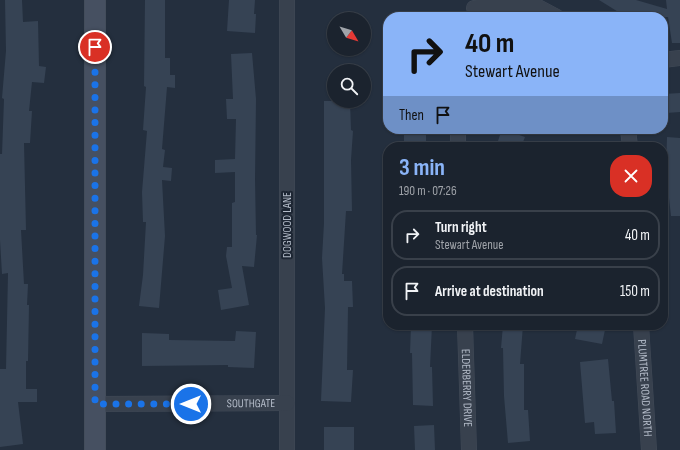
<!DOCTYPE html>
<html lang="en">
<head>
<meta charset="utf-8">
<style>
	:root { --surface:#1b232e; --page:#242b36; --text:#f1f3f6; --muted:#a0a4aa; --line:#39404a; --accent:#8ab4f8 }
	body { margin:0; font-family:"Sofia Sans Condensed",sans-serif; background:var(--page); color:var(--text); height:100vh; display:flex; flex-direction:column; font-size:15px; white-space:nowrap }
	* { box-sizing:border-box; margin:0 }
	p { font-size:13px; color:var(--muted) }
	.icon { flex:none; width:22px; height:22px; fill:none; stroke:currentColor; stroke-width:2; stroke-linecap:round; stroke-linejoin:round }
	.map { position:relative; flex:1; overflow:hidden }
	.details { position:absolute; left:383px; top:142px; width:285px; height:188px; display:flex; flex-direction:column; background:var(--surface); border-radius:16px; box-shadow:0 1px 3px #0004,0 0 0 1px var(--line) }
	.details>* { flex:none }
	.top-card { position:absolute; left:383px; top:12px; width:285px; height:122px; border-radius:16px; box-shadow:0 1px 3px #0004,0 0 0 1px var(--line); background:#8ab4f8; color:#111; overflow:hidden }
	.needle { width:26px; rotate:128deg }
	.buttons { position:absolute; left:327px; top:12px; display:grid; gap:8px }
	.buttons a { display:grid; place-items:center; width:44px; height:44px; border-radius:50%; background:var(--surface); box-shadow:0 1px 3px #0004,0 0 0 1px var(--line); font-size:20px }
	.pin { position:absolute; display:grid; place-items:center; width:34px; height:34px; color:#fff; margin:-17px; border:2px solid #fff; border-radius:50%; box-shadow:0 1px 4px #0007 }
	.me { position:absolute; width:44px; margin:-22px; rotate:270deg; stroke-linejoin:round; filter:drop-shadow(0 0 3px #0008) }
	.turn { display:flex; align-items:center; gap:14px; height:84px; padding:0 16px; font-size:18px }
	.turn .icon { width:52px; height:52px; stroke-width:2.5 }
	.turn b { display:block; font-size:28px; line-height:34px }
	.then { display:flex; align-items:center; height:38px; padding:0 16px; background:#0003; gap:8px; font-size:15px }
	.round { display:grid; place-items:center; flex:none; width:42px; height:42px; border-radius:16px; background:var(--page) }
	.headline { display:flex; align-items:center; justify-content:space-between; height:68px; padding:0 16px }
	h1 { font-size:24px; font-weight:700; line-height:30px; color:var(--accent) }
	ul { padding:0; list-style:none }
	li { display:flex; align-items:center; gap:12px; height:50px; margin:0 8px 6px; padding:0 8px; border:2px solid var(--line); border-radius:16px }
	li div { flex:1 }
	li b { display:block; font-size:15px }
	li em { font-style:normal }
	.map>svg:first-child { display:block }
</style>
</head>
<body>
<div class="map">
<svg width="680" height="450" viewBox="0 0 680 450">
	<rect width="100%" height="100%" fill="#242f3e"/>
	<path fill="#364354" d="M5,0h17l1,22 15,-1 1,45 7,1 -2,16 -12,-1 -3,29h3l-2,32h-6l2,87h-5l3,54h4l-1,21h2l-1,56h-2v28h11v13h-19l5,42 -23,3v-78h6l2,-96 -6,1 -2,-34v-86h2l2,-55 -2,-1 4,-47z
		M145,0h20v58h5v17h5v13l-8,-1 -5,62 3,1 -2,17 9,1 -1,13 -9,-1 3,56 -6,72 -20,-2 4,-31 3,-53h-3l-1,-30 5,-61 -4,-1 3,-43 -2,-1z
		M229,0h26l-1,14h2l-1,19 -28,-2z
		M599,0h37l31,9 -1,-9h14v43h-8l-4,-26h-49l1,-4z
		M252,53l4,46 -1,80 1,56h1l-3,32 -12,-1 7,39 -28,5 -3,-20 14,-2 -6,-32 1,-9h5v-44l3,-1v-30l-20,1v-13l20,-1 1,-40h-9l-1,-20h7l-2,-45z
		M680,93v19l-14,1 -2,-19z
		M324,101h26l1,29 2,1 -2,29 1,51h-6l-4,63h2v7h8l1,26h-5l-1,63h6l-2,32 -30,-1 4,-93 -3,-50 2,-35z
		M404,129h22v18h-22z
		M502,129l23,8 -4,10h-25z
		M667,137l13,1v78h-9l-5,-45z
		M411,325h21l-2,42h2l1,39 -20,-1 -1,-52h-2z
		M503,325h20l-3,39h4v46h4l2,31 -22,2 -4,-47 -1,-48h-2z
		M578,325h28l-4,19 -27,-5z
		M236,331l20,1 -2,36 -26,-1v-2l-86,1v-33l27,1v6l66,1z
		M608,359l4,42h2l2,32 -21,1 -1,-12 -9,1 -5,-61z
		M434,425l1,25h-20l-1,-24z
		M324,427h30v23h-30z"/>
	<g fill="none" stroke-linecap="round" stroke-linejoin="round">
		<defs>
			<g id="street">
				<path d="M287,0v450"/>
				<path d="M474,8l34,-4 30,3 19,10"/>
				<path d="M663,60l17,-2"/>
				<path d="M458,129v18"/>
				<path d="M628,129l2,18"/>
				<path id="s1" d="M465,325l4,125"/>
				<path id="s2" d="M641,325l8,125"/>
				<path id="s3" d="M95,404l192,-1"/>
			</g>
			<path id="secondary" d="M95,0v450"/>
		</defs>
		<use href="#street" stroke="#414a57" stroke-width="16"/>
		<use href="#secondary" stroke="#414a57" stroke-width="22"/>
		<use href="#street" stroke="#38414e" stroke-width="15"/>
		<use href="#secondary" stroke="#465061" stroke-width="21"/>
	</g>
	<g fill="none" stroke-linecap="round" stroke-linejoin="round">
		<path stroke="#1a73e8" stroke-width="7" stroke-dasharray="0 12.6" d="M95,47v357h96"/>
	</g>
	<g text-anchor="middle" stroke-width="4" stroke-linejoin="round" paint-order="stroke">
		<g font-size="12" fill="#b4bcc9" stroke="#1d2633">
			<text transform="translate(287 225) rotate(-90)" y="4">DOGWOOD LANE</text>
			<text dy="4" stroke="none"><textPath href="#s1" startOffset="63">ELDERBERRY DRIVE</textPath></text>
			<text dy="4" stroke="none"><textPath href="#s2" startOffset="63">PLUMTREE ROAD NORTH</textPath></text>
			<text dy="4" stroke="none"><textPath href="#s3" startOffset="156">SOUTHGATE</textPath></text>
		</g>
	</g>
</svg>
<div class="buttons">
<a><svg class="needle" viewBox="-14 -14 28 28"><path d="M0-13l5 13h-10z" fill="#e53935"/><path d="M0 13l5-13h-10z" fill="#a0a4aa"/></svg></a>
<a><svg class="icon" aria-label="search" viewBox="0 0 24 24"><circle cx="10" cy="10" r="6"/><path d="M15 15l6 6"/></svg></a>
</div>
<div class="pin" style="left:95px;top:47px;background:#d93025"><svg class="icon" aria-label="arrive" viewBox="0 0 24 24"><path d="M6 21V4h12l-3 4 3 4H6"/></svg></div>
<svg class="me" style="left:191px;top:404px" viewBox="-20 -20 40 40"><circle r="17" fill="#1a73e8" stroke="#fff" stroke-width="3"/><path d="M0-11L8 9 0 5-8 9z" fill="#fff"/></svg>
<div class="top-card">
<div class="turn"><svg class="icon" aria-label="right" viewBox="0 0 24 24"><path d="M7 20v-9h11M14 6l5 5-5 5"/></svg><div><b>40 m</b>Stewart Avenue</div></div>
<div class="then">Then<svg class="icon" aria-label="arrive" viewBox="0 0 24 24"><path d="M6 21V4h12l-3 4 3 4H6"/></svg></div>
</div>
<section class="details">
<div class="headline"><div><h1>3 min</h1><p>190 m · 07:26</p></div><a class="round" style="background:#d93025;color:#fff"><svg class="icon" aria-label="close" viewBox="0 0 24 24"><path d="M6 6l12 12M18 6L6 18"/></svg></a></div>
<ul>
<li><svg class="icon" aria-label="right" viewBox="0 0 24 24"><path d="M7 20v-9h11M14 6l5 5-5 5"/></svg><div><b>Turn right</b><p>Stewart Avenue</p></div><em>40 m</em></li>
<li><svg class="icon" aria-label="arrive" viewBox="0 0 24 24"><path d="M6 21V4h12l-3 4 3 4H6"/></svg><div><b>Arrive at destination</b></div><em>150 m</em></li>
</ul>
</section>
</div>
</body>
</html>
